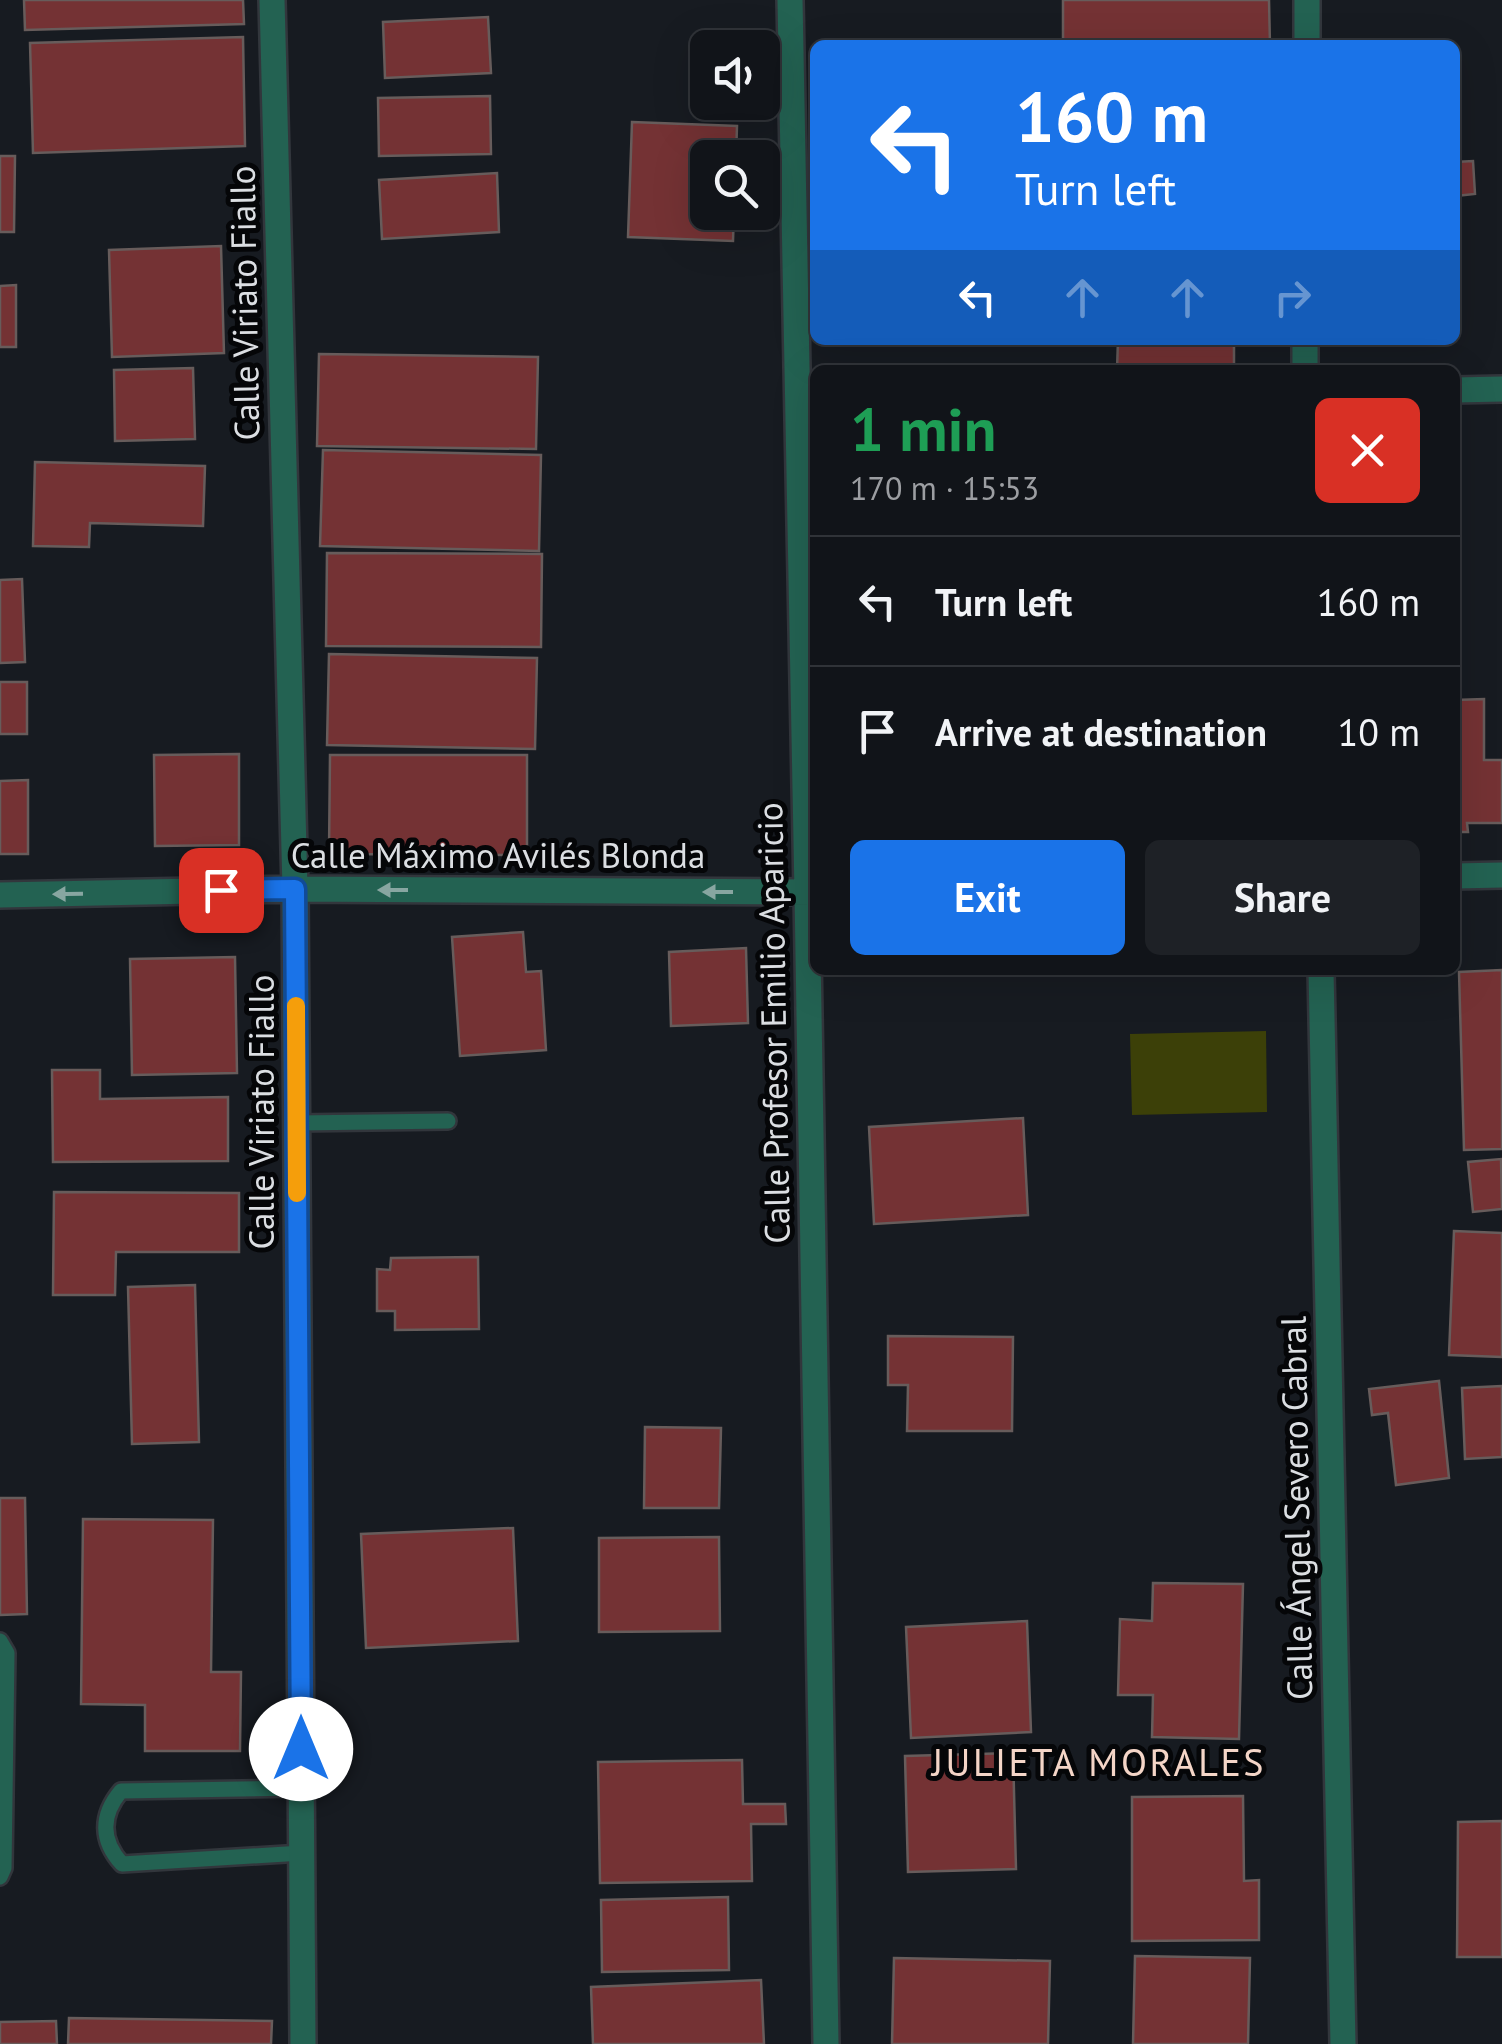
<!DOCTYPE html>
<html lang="en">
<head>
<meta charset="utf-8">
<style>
	:root { --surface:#111419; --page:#1e2126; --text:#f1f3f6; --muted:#9c9ea2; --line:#303338; --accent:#1a73e8 }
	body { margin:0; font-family:"PT Sans",sans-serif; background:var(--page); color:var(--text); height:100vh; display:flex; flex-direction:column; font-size:38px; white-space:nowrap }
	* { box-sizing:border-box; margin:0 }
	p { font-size:32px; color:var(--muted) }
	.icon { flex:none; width:55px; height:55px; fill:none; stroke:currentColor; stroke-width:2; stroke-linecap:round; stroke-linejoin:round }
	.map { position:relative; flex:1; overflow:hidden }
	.panel { position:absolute; left:810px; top:365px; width:650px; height:610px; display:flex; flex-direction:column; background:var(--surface); border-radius:15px; box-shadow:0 10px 40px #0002,0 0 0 2px var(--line) }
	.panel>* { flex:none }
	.hud { position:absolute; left:810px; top:40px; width:650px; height:305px; border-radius:15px; box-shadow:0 10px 40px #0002,0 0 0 2px var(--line); background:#1a73e8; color:#fff; overflow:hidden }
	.buttons { position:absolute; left:690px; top:30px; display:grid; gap:20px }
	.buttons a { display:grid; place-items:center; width:90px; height:90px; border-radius:15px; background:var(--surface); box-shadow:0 10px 40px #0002,0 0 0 2px var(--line); font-size:50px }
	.pin { position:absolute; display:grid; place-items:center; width:85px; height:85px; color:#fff; margin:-42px; border-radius:20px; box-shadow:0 5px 15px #0006 }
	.me { position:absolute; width:110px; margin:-55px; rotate:0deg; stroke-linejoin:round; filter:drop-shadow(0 0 8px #0008) }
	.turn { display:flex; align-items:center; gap:35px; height:210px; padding:0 40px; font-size:45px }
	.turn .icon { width:130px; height:130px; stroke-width:2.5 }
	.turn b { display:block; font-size:70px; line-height:85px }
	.lanes { display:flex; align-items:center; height:95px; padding:0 40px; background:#0003; justify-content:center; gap:50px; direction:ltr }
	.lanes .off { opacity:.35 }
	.round { display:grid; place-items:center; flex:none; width:105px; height:105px; border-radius:15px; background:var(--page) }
	.headline { display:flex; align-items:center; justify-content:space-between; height:170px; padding:0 40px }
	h1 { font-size:60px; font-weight:700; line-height:75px; color:#1e9e55 }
	.cta { display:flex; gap:20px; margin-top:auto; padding:20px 40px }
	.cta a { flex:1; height:115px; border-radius:15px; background:var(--accent); color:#fff; font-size:40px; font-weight:700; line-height:115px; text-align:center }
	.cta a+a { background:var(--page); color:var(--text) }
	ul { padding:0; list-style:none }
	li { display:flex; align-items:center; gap:30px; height:130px; padding:0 40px; border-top:2px solid var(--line) }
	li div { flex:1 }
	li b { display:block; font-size:38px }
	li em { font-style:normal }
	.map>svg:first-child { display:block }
</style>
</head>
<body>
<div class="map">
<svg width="1502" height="2044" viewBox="0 0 1502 2044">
	<rect width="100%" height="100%" fill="#171b21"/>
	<path fill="#3c4008" d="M1266,1031l1,81 -135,3 -2,-81z"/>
	<path fill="#743234" stroke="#675c5b" stroke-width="2.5" d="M24,0h219l1,24 -219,6z
		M1063,0h206l1,45h-207z
		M488,17l3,56 -106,5 -2,-56z
		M243,37l2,109 -212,7 -3,-110z
		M490,96l1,58 -112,2 -1,-58z
		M632,122l105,4 -1,32h-28v54h26l-1,29 -105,-4z
		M0,156h15l-1,76h-14z
		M1473,161l2,33 -20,2v-34z
		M497,173l2,59 -117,7 -3,-59z
		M221,246l3,107 -112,4 -3,-107z
		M16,285v62h-16v-61z
		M1118,340h116v30h-117z
		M319,354l219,3 -2,92 -219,-3z
		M193,368l2,71 -80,2 -1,-71z
		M323,450l218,5 -2,96 -219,-5z
		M35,462l170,4 -2,60 -113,-3 -1,24 -56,-1z
		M327,553l215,1 -1,93 -215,-1z
		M22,579l3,83 -25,1v-83z
		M329,654l208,4 -2,91 -208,-4z
		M0,682h27v52h-27z
		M1484,699v61h18v63h-35l1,9h-13v-132z
		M239,754v91l-84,1 -1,-91z
		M330,755h197v100l-198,-1z
		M28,780v74h-28v-73z
		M523,932l3,40 15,-1 5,79 -86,6 -8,-119z
		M746,948l2,75 -77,3 -2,-74z
		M235,957l2,116 -105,2 -2,-116z
		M1502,970v179l-38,1 -5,-178z
		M52,1070h48v29l128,-2v64l-175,1z
		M1023,1118l5,97 -154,9 -5,-97z
		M1501,1159l1,50 -29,3 -5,-50z
		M54,1192l185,1v59h-123l-1,43h-62z
		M1454,1231l48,2v124l-53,-2z
		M478,1257l1,72 -84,1v-19h-18v-42l13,1 1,-12z
		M195,1285l4,157 -67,2 -4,-157z
		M888,1336l125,1 -1,94h-105l1,-46h-20z
		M1439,1381l10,97 -53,7 -8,-72 -16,2 -3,-26z
		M1502,1386v71l-37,2 -3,-71z
		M645,1427l76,1 -2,80h-75z
		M0,1498h25l2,116 -27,1z
		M83,1519l130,1 -2,152h30l-1,79h-95v-46l-64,-1z
		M513,1528l5,113 -152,7 -5,-114z
		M719,1537l1,94 -121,1v-94z
		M1153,1583l90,1 -4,155 -87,-2 1,-42h-35l2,-76 32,2z
		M1027,1621l4,111 -120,6 -5,-111z
		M1013,1753l3,116 -108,3 -3,-116z
		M742,1760l1,44h42l1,20h-35l1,57 -152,2 -2,-121z
		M1243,1796l1,85 15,-1v60l-127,1v-144z
		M1502,1821v136h-45l1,-135z
		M728,1897l1,73 -127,2 -1,-72z
		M1135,1956l115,2 -2,86h-115z
		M894,1958l156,3 -2,83h-156z
		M761,1980l3,64h-171l-2,-57z
		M69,2018l203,3 -1,23h-203z
		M56,2021l1,23h-57v-22z"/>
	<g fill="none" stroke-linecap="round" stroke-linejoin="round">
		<defs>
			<path id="service" d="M297,1123l151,-2
				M0,1641l7,12 -3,215 -4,9
				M301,1788l-180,3c-21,25 -20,50 1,73l180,-11"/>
			<path id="minor" d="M272,0l23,889 8,1155
				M790,0l17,892 19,1152
				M1307,45v-45
				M1305,370v-30
				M1455,390l47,-1
				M1455,876l47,-1
				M0,895l295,-6 520,3
				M1321,970l22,1074"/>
		</defs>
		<use href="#service" stroke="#32363c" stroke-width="20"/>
		<use href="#minor" stroke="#32363c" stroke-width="30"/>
		<use href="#service" stroke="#236252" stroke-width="15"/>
		<use href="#minor" stroke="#236252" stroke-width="25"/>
	</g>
	<defs><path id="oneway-solid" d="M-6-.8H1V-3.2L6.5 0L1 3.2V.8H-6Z" transform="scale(2.5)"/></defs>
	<g fill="#88a6a1">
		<use href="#oneway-solid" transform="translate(393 890) rotate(-180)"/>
		<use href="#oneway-solid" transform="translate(718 892) rotate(-180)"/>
		<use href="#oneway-solid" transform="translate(68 894) rotate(179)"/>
	</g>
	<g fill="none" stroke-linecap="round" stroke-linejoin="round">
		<defs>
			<path id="route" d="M221,890l74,-1 6,860"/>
		</defs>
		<use href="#route" stroke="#114b97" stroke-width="25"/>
		<use href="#route" stroke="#1a73e8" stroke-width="18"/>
		<path stroke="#f59e0b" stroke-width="18" d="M296,1006l1,187"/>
	</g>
	<g text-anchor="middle" stroke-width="10" stroke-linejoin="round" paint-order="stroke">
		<g font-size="35" fill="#dbdee2" stroke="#050608">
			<text transform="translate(245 303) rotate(-91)" y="12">Calle Viriato Fiallo</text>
			<text x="498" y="868">Calle Máximo Avilés Blonda</text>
			<text transform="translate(774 1023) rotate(-91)" y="12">Calle Profesor Emilio Aparicio</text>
			<text transform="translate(262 1112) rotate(-90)" y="12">Calle Viriato Fiallo</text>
			<text transform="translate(1297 1508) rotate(-91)" y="12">Calle Ángel Severo Cabral</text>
		</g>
		<g font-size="38" letter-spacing="2.5" fill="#f4d5c7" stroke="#050608">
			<text x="1099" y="1776">JULIETA MORALES</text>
		</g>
	</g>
</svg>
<div class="buttons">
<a><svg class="icon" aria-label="sound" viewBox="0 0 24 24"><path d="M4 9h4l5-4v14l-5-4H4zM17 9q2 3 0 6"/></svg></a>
<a><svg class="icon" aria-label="search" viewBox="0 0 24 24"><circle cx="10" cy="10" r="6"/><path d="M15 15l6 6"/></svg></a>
</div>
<div class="pin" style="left:221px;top:890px;background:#d93025"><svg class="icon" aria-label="arrive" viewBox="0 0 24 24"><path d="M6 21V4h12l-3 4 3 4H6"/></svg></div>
<svg class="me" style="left:301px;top:1749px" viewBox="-20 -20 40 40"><circle r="19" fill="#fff"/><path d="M0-13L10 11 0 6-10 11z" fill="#1a73e8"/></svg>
<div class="hud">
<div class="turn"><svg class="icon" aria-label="left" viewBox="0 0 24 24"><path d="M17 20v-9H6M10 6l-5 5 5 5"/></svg><div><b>160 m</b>Turn left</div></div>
<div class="lanes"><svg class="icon" aria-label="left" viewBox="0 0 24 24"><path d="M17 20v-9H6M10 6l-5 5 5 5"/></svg><svg class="icon off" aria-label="ahead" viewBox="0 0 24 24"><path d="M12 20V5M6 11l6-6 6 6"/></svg><svg class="icon off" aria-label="ahead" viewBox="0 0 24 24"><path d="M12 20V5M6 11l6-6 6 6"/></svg><svg class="icon off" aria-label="right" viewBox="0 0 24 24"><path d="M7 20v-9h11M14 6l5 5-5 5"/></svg></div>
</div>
<section class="panel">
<div class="headline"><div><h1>1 min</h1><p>170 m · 15:53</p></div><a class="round" style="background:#d93025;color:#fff"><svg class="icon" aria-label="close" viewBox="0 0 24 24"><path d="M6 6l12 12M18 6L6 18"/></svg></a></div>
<ul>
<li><svg class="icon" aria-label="left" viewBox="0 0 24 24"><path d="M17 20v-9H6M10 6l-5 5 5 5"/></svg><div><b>Turn left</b></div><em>160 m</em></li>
<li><svg class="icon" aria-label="arrive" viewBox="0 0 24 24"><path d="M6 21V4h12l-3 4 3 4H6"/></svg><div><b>Arrive at destination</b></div><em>10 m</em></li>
</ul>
<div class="cta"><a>Exit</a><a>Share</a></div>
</section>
</div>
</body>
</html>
